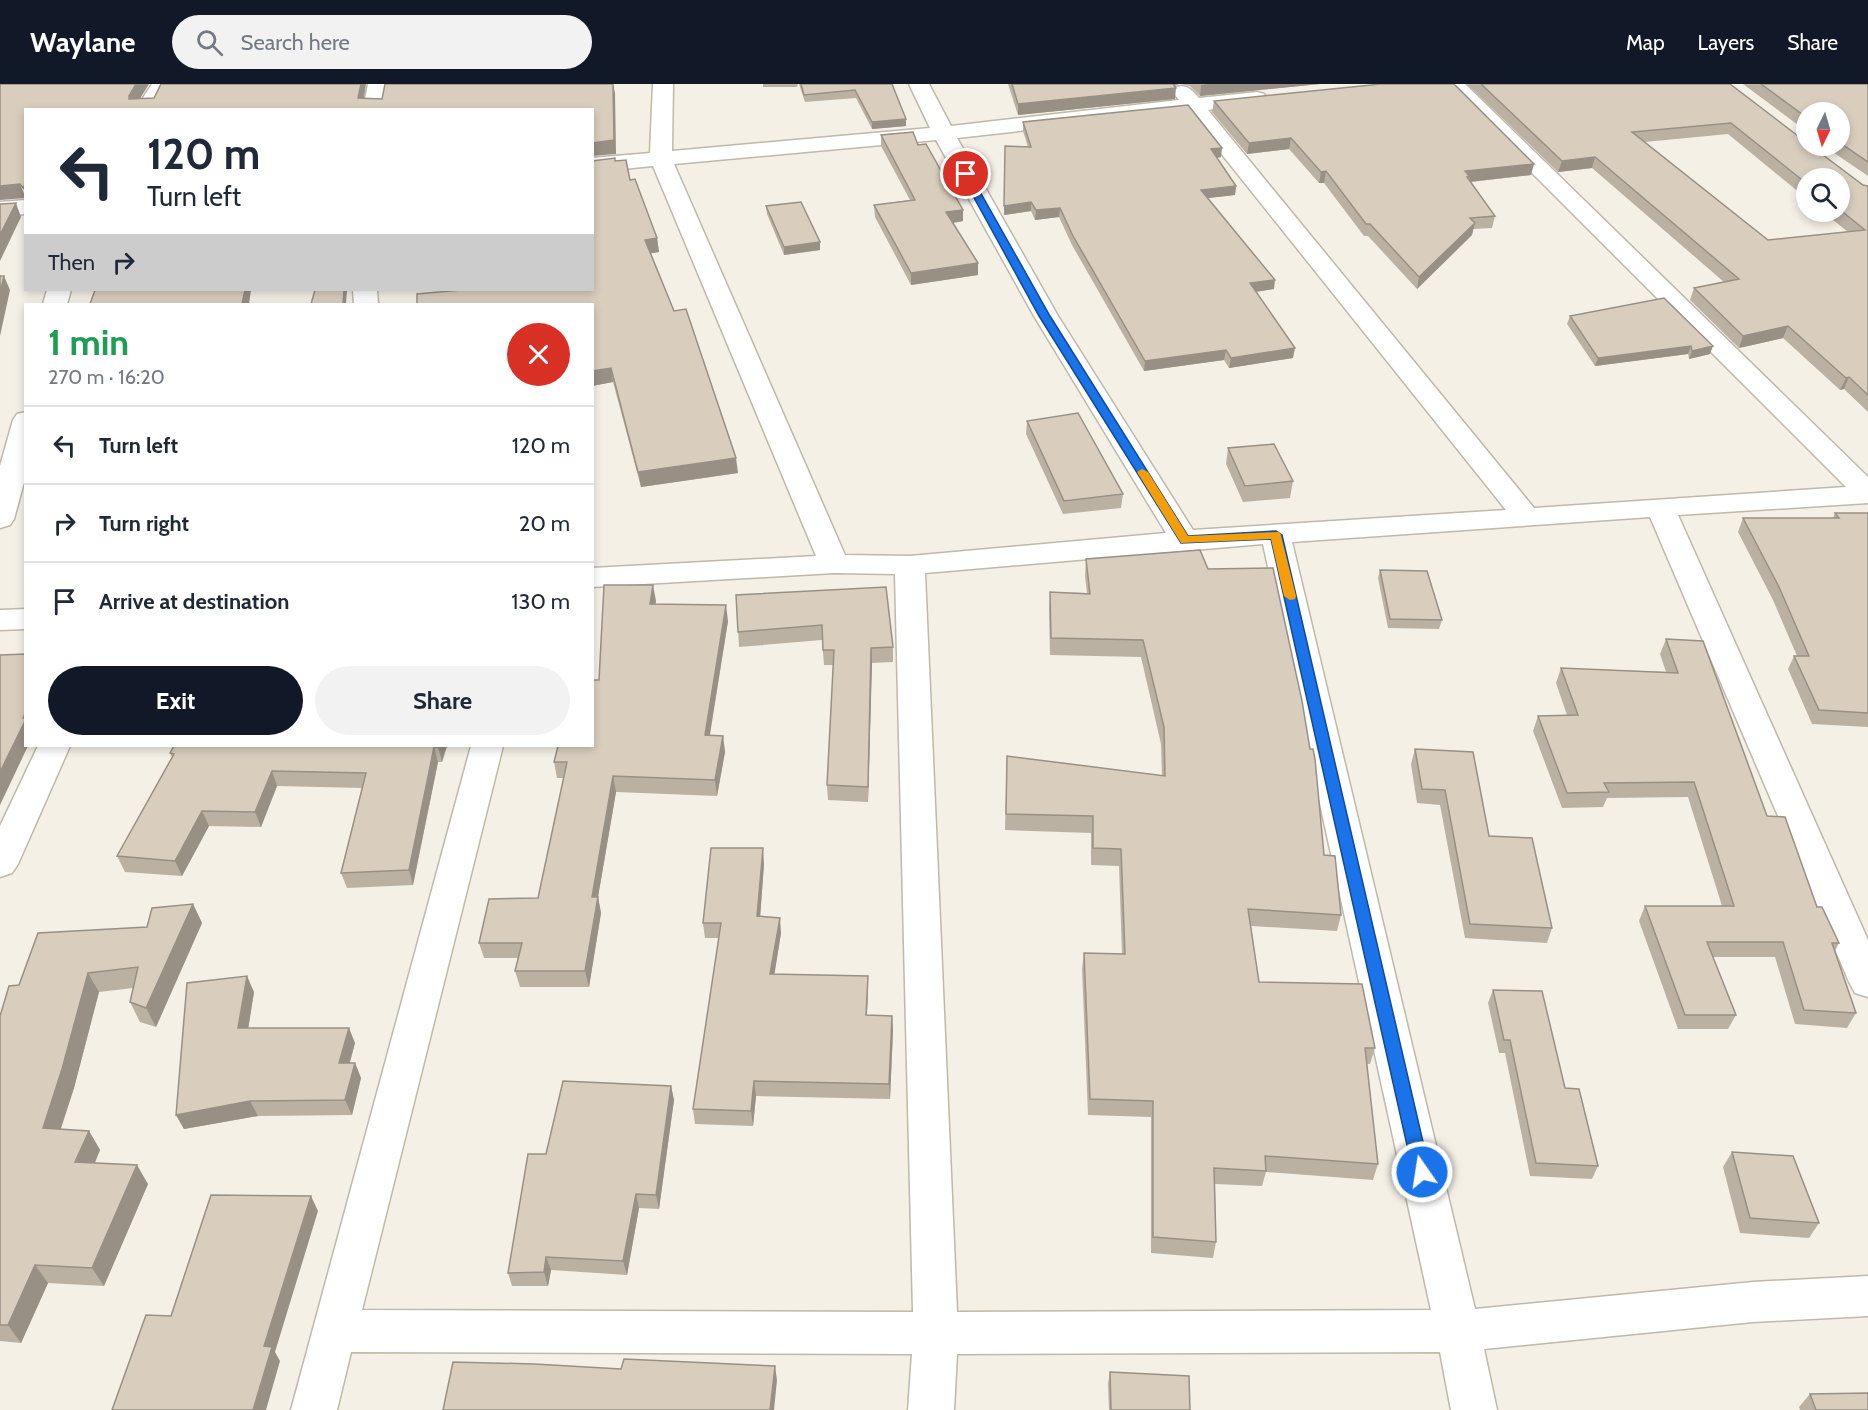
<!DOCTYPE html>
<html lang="en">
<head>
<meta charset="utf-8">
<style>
	:root { --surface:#fff; --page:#f2f2f3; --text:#1f2937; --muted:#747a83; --line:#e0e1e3; --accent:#111827 }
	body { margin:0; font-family:Cabin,sans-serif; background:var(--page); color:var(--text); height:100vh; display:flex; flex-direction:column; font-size:22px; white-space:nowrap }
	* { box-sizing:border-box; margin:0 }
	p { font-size:20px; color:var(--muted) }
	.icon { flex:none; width:33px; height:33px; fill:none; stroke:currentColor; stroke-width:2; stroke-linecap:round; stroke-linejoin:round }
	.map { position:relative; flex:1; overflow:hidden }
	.side { position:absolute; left:24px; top:219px; width:570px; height:444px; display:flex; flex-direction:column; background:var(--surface); border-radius:0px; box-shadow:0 3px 9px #0003 }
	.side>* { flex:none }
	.hud { position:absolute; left:24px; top:24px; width:570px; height:183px; border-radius:0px; box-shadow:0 3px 9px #0003; background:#fff; color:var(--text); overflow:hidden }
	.needle { width:39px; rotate:185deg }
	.controls { position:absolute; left:1796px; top:18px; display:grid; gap:12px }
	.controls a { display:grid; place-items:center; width:54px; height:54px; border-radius:50%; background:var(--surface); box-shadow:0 3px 9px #0003; font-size:30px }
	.pin { position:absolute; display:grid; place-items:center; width:51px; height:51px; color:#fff; margin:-26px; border:3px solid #fff; border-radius:50%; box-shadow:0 2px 6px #0007 }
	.me { position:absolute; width:66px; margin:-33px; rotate:347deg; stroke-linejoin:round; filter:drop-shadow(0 0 4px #0008) }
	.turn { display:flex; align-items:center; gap:21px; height:126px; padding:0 24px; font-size:27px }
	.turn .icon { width:78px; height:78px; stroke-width:2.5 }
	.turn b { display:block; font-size:42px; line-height:51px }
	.then { display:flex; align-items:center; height:57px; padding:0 24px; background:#0003; gap:12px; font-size:22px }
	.round { display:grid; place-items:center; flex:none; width:63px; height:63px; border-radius:32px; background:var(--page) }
	.headline { display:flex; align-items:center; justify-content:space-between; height:102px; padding:0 24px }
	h1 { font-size:36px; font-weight:700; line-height:45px; color:#1e9e55 }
	.primary-button { display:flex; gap:12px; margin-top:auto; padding:12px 24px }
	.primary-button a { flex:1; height:69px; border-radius:36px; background:var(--accent); color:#fff; font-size:24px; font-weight:700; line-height:69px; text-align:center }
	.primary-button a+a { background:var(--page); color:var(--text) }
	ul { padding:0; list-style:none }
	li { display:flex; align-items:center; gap:18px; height:78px; padding:0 24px; border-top:2px solid var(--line) }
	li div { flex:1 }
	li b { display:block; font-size:22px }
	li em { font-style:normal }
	header { display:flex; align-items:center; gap:36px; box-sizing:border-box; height:84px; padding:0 30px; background:var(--accent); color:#fff }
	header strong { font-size:28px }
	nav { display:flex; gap:33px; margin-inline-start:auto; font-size:21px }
	.search { width:420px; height:54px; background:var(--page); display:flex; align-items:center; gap:15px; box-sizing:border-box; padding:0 21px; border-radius:33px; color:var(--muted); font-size:22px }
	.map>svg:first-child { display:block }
</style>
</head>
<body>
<header>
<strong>Waylane</strong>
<div class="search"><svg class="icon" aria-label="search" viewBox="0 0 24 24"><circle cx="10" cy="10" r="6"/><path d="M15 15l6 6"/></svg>Search here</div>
<nav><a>Map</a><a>Layers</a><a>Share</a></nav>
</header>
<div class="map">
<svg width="1868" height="1326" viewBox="0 0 1868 1326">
	<rect width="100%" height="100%" fill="#f4f0e6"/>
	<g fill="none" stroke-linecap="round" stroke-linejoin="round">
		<defs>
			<path id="minor" d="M152,0h20l-16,26h-21z
				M368,0h20l-4,26h-21z
				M653,0h20l-1,67 258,-23 -21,-44h20l22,42 228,-26 -7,-9 3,-4c12,-3 16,2 24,11l58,-6 7,2 3,4 -3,4 -56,8 326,398 312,-21 -403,-403h22l403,393v26l-190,12 190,425v57l-13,-4 -6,-11 -199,-465 -358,25 183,767 278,-27 115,-6v40l-115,6 -269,27 13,61h-46l-11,-58 -483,2 -3,56h-46l4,-56 -561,-2 -14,58h-46l180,-664h32l-141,564 551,2 -18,-738 -61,-1 -242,14v-19l224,-12 -163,-390 -61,6v-14l58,-5zM1188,28l318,398 -313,20 -135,-214 -101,-178zM936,56l98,176 132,217 -256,23 -65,-1 -171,-391zM1263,460l168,766 -474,2 -32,-739z
				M26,116v14l-26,2v-14z
				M47,206h24l-4,14h-24z
				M353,206h24l1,14h-24z
				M26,328v63l-12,44 -4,6 -10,3v-62l13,-46 4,-6z
				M26,525v20l-26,1v-20z
				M38,662h32l-52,118 -6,9 -12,4v-51z"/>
		</defs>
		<use href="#minor" stroke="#c0b8a8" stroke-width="3"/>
		<use href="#minor" fill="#fff" fill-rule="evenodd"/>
	</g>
	<path fill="#bbb1a3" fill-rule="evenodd" d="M763,0h35l-1,3h-34z
		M799,0h93l14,42 -34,3 -16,-31 -51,4z
		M1008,0h171l-5,1 1,14 -157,16z
		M1179,0h141l-120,12 -10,-10z
		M1467,0h263l133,101 5,1v226l-24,-23 -4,1 -57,-52 -44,10 -49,-48 4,-12 30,-6 -132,-114 -34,4zM1728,50l78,64v-20h33v34h-16l25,20 -80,8 -123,-98z
		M1743,0h125v92l-44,-30h15v-34h-33v19z
		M1214,17l317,74 -61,7 25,34 -3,12 -19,1 -1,6 -55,54 -49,-53h-4l-40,-53h-5l-30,-34 -42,5 -35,-42z
		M1023,38l198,35 -4,1 19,28 -1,9 -27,3 66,91 -18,3 37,66 -64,10 -5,-8 -80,11 -72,-126 -13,-28 -24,3 -4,-9 -27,4 1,-69 23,1 -5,-16z
		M881,51l37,10 45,65v11l-10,2 25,52 -67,10 -36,-68 -1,-12 36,-5 -29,-54z
		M615,77l15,19 27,58 2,14 -8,1 87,220 -97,14 -28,-105 -21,4v-96z
		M766,122l54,36v8l-36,5 -17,-41z
		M1664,214l46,56 -21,5 -1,-5 -93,12 -28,-42 3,-8z
		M1027,337l96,73 -2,14 -58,6 -37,-80z
		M1228,364l65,33 -3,17 -47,4 -17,-38z
		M1835,429h33v214l-56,-3 -24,-55 6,-13h3l-24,-56 -35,-68 5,-14h90z
		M1086,475l238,296 17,60 -4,16 -86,-5 8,56 116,66 -5,16h-3l11,100 -5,16 -107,-8 -4,14 -47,-2 1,58 -3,16 -62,-5v-136l-63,-2 -6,-146 2,-16 38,1 -3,-88 -28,-1v-32l-86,-3 2,-74 155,20 -1,-32 -20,-87 -91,-2 -1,-46 1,-17 37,1 -2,-17z
		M1380,486l62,50 -3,9 -51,-1 -10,-50z
		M736,511l157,52v15l-21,1 -4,139 -40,-2 -1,-15 6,-120h-9l-2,-25 -83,7z
		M656,517l-1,3 73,17 -18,114 13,1 2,16 -8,44 -101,-4 -18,105 3,16 -12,74h-69l-5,-16 3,-13h-34l-5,-15 59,-45 26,-120h-7l-3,-16 45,-82z
		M1666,555l101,177 50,91 22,36 -4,8 21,62 -9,15 -52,-4 -20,-67h-62l23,58 -8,14h-50l-39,-108 6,-15h77l-34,-109 -81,1 -4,9 -41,1 -29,-77 5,-15 29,-1 -11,-32 5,-15 105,4 -6,-18z
		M174,662h273l-5,16h-4l-25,123 -66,3 -6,-15 22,-85 -86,-2 -16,41 -52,-1 -27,50 -57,-4 -8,-16 55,-99 -2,-4z
		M1415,665l74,87 63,92 -5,15 -82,-5 -25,-133 -23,-2 -6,-39z
		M764,780l-4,53 21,16 -7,41 94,2v16l-1,23 25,1 1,15 -3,68 -134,-3 -3,30 -58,-2 -2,-15 26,-171h-14l-2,-15z
		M193,820l9,19 -46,104 -16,-5 -10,-20 3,-14 -34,4 -25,96 -14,41 29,2 11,19 -5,13 53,21 -44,102 -56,-3 -27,60 -21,-2v-325l19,-31 128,-58z
		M1493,906l72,98 33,78 -6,13 -62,-3 -25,-123h-6l-11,-50z
		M254,908l-6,36 107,15 -5,20h5l6,15 -9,37 -94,1 -74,13 -8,-14z
		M671,1002l3,14 -15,109 -20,-1 -12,67 -76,-5 -3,16h-36l-4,-13 38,-119z
		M1732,1068l87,71 -10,15 -69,-5 -17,-66z
		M1110,1288l80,38h-81l-1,-26z
		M1810,1310l58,16h-68l-1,-3z"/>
	<path fill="#989085" d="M136,0h13l-16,26 -4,-14z
		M361,0h5l-4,26 -4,-12z
		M613,0l2,9 1,61 -24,2v-13z
		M1170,0h9l-6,2 3,2 -1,11 -157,16v-11z
		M1208,0h112l-120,12 1,-11z
		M906,35v7l-34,3v-7z
		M1291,54l-2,11 -42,5 2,-11z
		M1222,64l-1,9 -11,2 1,-10z
		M1595,73l-3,11 -34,4 4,-11z
		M1534,80l-3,11 -62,7 1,-5 -5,-6z
		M1326,87l-2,12h-5l2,-11z
		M26,99v12l-3,-7z
		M20,100l6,14 -26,2v-14z
		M1236,102l-1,9 -35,4 1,-9z
		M1031,118v9l-27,4v-9z
		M16,119l5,14 -21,44v-26z
		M1060,124l-1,9 -24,3 1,-10z
		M963,126v11l-17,3v-12z
		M1475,139l-3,12 -55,54 2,-12z
		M657,154l2,14 -12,2 -2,-14z
		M820,158v8l-36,5v-8z
		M978,179v12l-67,10v-12z
		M4,192l6,14 -10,46v-43z
		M1275,196l-1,9 -26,4 2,-10z
		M245,206h6l-2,14h-7z
		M344,206h3l-1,14h-3z
		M1788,242l-5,12 -44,10 4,-12z
		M1691,262l-3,8 -93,12 3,-8z
		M1713,262l-3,8 -21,5 3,-8z
		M1295,264l-2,10 -64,10 2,-10z
		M1226,266l-2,10 -80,11 1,-10z
		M611,284l2,14 -21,4v-15z
		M1849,293l-5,12 -4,1 6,-12z
		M736,374l2,15 -97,14 -3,-15z
		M653,501l3,16 -3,19 -3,-16z
		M726,521l2,16 -21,130 -2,-16z
		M871,564l1,15 -4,139v-15z
		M26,628v34h2l-28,59v-33z
		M723,652l2,16 -8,44 -2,-16z
		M438,662h9l-5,16 -4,-15z
		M434,663l4,15 -25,123 -4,-15z
		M272,687l5,15 -16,41 -6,-15z
		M613,692l3,16 -18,105 3,16 -12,74 -4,-16 7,-74z
		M202,727l7,15 -27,50 -7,-15z
		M763,764l1,16 -5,68 -2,-16z
		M193,820l9,19 -46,104 -10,-19z
		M780,834l1,15 -9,57 -2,-16z
		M88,889l11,19 -25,96 -19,59 -12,-19z
		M247,892l7,16 -8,51 -8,-15z
		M868,892v16l-2,39v-16z
		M892,932l1,15 -3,68 -1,-15z
		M349,944l6,15 -10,35 -6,-15z
		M355,979l6,15 -9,37 -7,-15z
		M754,997l2,15 -3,30 -2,-15z
		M671,1002l3,14 -15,109 -3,-14z
		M250,1017l8,15 -74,13 -8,-14z
		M89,1047l11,19 -13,30 -12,-18z
		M137,1081l11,19 -44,102 -12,-18z
		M636,1110l3,14 -12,67 -4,-14z
		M311,1112l7,15 -43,141 5,9 -14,49h-13l11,-64z
		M546,1173l5,13 -3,16 -4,-14z
		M35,1181l13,18 -27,60 -13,-18z
		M775,1282l2,14 -3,30h-4z"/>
	<path fill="#d9cebe" stroke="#989085" stroke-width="1.5" fill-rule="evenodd" d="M0,0h136l-7,12v3l25,-1 7,-14h200l-3,14 24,1 3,-15h228l1,56 -22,3v-33h-566v73l-3,5 -3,-4 -20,2z
		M801,0h91l14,35 -34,3 -17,-32 -51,5z
		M1012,0h161l3,4 -158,16z
		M1381,0h73l80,80 -69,7 5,6h-3l28,39 -25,2 5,5 -56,54 -49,-53h-4l-40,-53 -5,1 -30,-34 -42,5 -35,-42z
		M1481,0h249l76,58v4h5l52,39 5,1v209l-19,-18 -3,1 -58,-52 -45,10 -49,-48 45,-9 -144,-122 -33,4zM1731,39l75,60v-5h33v31l26,21 -97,10 -136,-108z
		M1761,0h107v78l-29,-20v-30h-33v5z
		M1188,21l34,43 -11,1 25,37 -35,4 74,90 -25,3 45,65 -64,10 -5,-8 -81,11 -72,-125 -13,-28 -24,2 -5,-8 -27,4 1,-60 26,1 -8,-25z
		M913,48l5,13 8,-1 37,66 -17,2 32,51 -67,10 -37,-68 41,-5 -34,-65z
		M615,74v3l11,-1 4,20 5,-1 22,59 -12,2 29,71 12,-2 50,149 -98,14 -27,-104 -19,3v-67h-175v-10l44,-4h131v-129z
		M801,118l19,40 -36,5 -18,-41z
		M16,119l-16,32v-31z
		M0,192h4l-4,17z
		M95,206h150l-3,14h-152z
		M315,206h29l-1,14h-32z
		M1664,214l49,48 -21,5 -1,-5 -93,12 -28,-42z
		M1078,329l45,81 -59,7 -37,-80z
		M1274,360l19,37 -48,5 -17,-38z
		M1835,429h33v200l-49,-3 -25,-54h15l-30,-69 -36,-69h96z
		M1200,466l8,19 65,-1 29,133 8,48h3l2,10 9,96 11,1 6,59 -93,-6 11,73 103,2 13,64h-10l13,116 -113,-8 1,15 -52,-3 2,74 -63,-5v-136l-63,-2 -6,-146 41,1 -4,-105 -28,-1v-32l-87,-2 1,-58 158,20 -1,-49 -21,-87 -92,-2 -1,-46 40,2 -4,-35z
		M1380,486l47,1 15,49 -52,-1z
		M604,501h49l-3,19 76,1 -21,130 18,1 -8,44 -102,-4 -21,121h6l-13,74h-70l7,-28h-43l10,-44 49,-1 29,-136h-13l4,-16h34v-66h7z
		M886,503l7,60 -22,1 -3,139 -41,-2 7,-135h-11l-1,-25 -84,7 -2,-37z
		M1666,555l37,2 64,175 18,1 32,90h5l17,36h-7l24,70 -52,-3 -21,-68h-76l29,73h-51l-40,-109h89l-40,-124 -90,1 5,9 -42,1 -29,-77 40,-1 -17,-47 117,5z
		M26,570v58l-3,6h3v1l-26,53v-117z
		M174,662h264v1h-4l-25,123 -68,3 25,-100 -94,-2 -17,41 -53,-1 -27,50 -58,-5 57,-102 -4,-1z
		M1415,665l58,3 16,84 43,2 20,90 -82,-4 -25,-134 -23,-1z
		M711,764h52l-6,68 23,2 -10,56 98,2 -2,39 26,1 -3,68 -135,-3 -3,30 -58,-2 28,-186h-18z
		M193,820l-47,104 -16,-6 8,-35 -50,6 -26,96 -19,59 46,3 -14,31 62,3 -45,103 -57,-3 -27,60h-8v-309l9,-30 10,-1 19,-52 109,-6 5,-19z
		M247,892l-9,52h111l-10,35h16l-10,37 -95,1 -74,14 11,-132z
		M1493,906l49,1 23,97 14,1 19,77 -62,-3 -26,-123h-6z
		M563,997l108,5 -15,109 -20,-1 -13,67 -77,-4 -2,15 -36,1 20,-119h18z
		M1732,1068l61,4 26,67 -69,-5z
		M211,1111l100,1 -47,150 8,1 -19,63h-141l34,-95 25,1z
		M624,1275l151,7 -5,44h-327l10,-48 81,2 87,5z
		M1110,1288l79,4 1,34h-79z
		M1868,1309v17h-52l-6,-16z"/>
	<path fill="#1a73e8" stroke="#114b97" stroke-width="1.5" d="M966,87l4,3 80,142 138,220 88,-5 6,4 148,637 -2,5 -6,2 -6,-2 -3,-5 -142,-633 -90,4 -142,-227 -78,-142z"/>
	<path fill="#f59e0b" d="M1142,385l6,3 40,64 92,-4 16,64 -1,3 -5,1 -6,-4 -13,-57 -90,4 -44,-71z"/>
</svg>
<div class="controls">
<a><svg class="needle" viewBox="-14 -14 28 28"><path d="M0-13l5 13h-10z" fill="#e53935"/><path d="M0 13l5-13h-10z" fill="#747a83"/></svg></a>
<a><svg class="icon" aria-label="search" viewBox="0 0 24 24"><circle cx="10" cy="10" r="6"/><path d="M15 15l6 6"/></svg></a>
</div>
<div class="pin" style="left:966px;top:90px;background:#d93025"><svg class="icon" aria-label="arrive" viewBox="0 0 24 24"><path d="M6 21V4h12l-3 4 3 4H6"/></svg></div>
<svg class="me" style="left:1422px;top:1088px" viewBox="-20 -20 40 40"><circle r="17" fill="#1a73e8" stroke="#fff" stroke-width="3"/><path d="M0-11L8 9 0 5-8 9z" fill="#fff"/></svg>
<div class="hud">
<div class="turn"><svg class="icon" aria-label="left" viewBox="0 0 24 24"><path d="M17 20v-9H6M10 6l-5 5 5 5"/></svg><div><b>120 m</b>Turn left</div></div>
<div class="then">Then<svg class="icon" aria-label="right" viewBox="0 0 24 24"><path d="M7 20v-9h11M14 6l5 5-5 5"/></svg></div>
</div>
<section class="side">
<div class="headline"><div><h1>1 min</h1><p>270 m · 16:20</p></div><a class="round" style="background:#d93025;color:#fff"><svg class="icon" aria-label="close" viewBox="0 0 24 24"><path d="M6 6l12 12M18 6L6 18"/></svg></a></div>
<ul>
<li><svg class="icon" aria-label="left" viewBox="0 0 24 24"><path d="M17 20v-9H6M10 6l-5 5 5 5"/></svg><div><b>Turn left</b></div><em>120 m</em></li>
<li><svg class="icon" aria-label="right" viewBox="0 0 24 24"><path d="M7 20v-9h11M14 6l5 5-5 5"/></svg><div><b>Turn right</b></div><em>20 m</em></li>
<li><svg class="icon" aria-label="arrive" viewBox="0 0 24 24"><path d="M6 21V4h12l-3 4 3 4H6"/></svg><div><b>Arrive at destination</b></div><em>130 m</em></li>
</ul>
<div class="primary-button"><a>Exit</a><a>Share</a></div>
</section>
</div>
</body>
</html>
